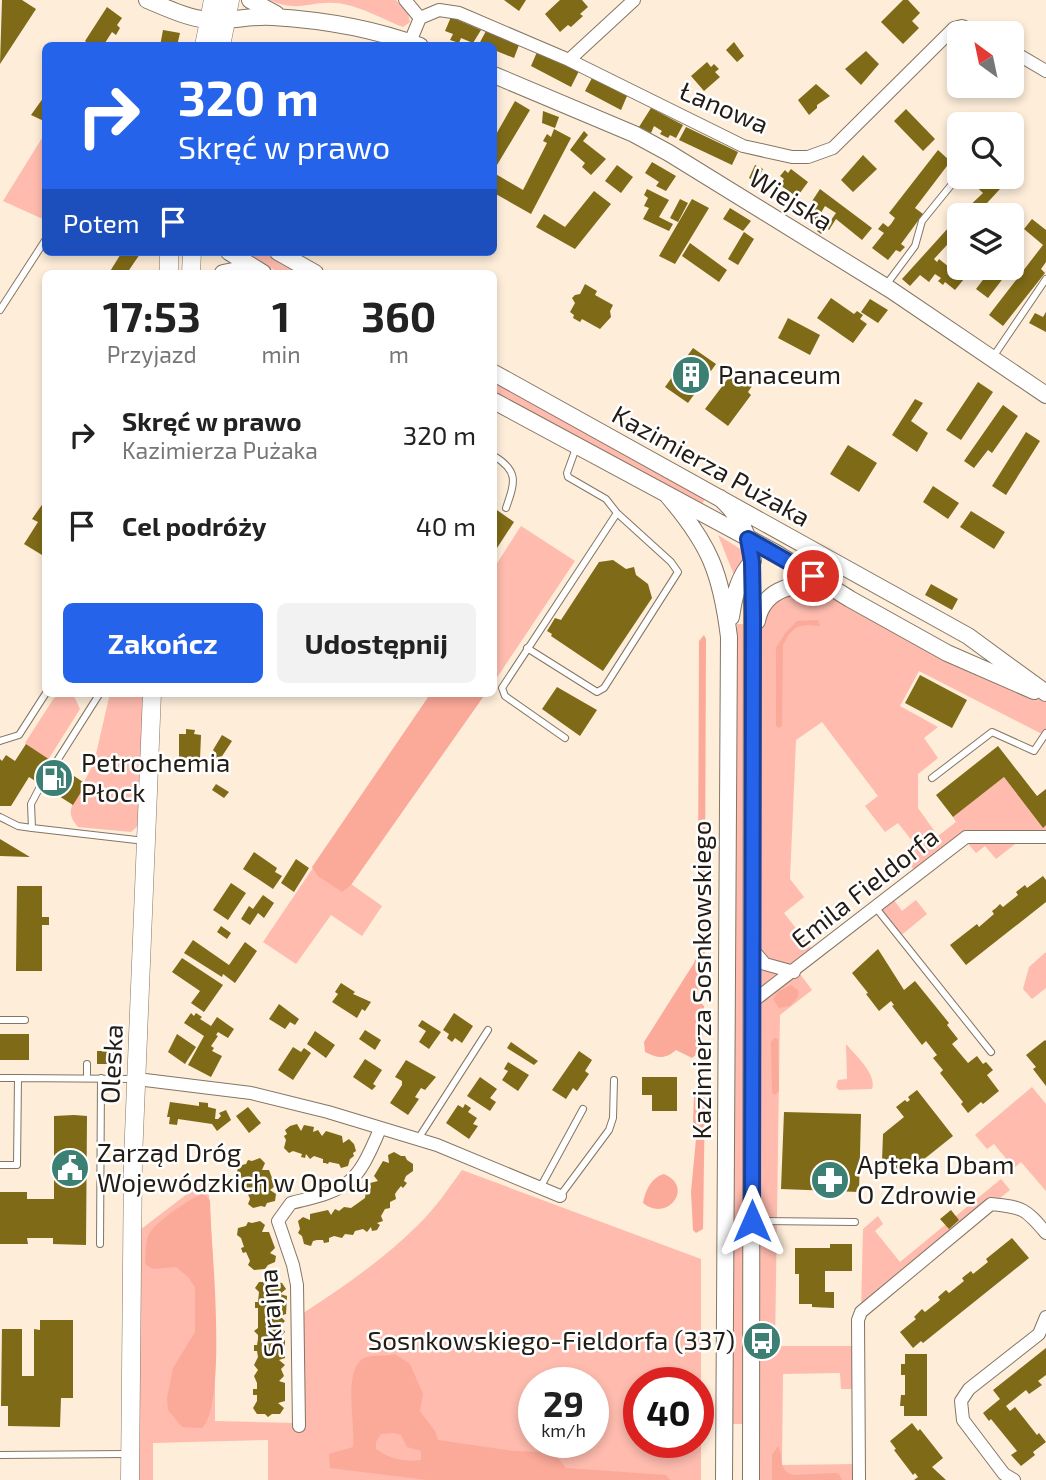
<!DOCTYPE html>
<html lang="pl">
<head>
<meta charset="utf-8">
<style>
	:root { --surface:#fff; --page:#f2f2f2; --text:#222; --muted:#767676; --accent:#2563eb }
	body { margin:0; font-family:"Exo 2",sans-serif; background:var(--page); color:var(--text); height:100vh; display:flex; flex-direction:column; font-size:26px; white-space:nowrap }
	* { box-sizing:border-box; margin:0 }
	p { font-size:23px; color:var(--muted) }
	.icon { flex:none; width:38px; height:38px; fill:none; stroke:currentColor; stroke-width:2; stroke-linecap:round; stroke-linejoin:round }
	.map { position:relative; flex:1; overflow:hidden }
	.details { position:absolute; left:42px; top:270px; width:455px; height:427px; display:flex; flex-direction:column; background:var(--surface); border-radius:10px; box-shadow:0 4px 10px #0003 }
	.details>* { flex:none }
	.top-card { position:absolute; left:42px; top:42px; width:455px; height:214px; border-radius:10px; box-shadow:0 4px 10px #0003; background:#2563eb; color:#fff; overflow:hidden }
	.needle { width:46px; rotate:327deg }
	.tools { position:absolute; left:947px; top:21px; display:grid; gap:14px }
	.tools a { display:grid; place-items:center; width:77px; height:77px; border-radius:10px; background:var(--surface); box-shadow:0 4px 10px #0003; font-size:35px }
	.speed { position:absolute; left:518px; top:1367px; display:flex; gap:14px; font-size:35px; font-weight:700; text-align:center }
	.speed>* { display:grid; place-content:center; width:91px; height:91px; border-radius:50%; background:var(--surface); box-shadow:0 4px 10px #0003; line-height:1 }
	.speed small { font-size:18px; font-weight:400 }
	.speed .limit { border:10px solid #d22; background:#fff; color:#111 }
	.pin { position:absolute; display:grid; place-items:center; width:60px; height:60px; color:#fff; margin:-30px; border:4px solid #fff; border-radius:50%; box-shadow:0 2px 7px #0007 }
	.me { position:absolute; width:77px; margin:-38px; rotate:0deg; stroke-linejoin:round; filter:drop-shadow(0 0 5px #0008) }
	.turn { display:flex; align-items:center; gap:24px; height:147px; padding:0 21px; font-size:32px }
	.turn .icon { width:91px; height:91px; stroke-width:2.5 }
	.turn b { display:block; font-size:49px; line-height:60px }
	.then { display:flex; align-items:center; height:66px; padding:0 21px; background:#0003; gap:14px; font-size:26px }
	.eta { display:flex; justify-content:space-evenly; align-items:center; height:119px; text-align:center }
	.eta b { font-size:42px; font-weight:700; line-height:49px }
	.action { display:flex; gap:14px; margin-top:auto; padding:14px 21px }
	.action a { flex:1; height:80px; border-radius:10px; background:var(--accent); color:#fff; font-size:28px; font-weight:700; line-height:80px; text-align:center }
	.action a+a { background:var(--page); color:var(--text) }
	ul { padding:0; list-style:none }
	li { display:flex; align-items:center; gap:21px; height:91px; padding:0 21px }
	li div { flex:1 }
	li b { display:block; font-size:26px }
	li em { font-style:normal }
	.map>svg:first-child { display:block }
</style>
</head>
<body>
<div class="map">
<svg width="1046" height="1480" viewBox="0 0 1046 1480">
	<rect width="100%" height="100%" fill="#fdedd9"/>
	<path fill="#febbae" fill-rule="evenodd" d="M269,0h127l12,14 2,8 -7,5c-21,-8 -46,-23 -68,-24 -27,-2 -35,10 -66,-3z
		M42,138l4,1 -1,81 -42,-19z
		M242,252h21l38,21h-21z
		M494,380l211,119 -5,8 -206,-115z
		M521,526l54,35 -81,121v-114z
		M718,535l27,17 2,6 -13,17z
		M811,585l235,112v39l-127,-65 -19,35 38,21 -14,11 14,20 -20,16v34l20,28 18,-14 -3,-5 51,-40 38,50 4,-2v12h-22l-28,22 -11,-13 -9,7 -12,-14 -46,36 -14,-18 13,-10 -19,-24 -13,9 -20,-26 13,-10 -56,-74 -26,18 -6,139 14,18 -20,16 32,41 -19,16 15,20 -32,25 -5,331h83v43h-17l-1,-16 -57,1 -1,91 77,-1v16h-108l2,-839 9,-35z
		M737,624h9l-2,800h-12z
		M65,693l10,5 5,11 -32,51 -23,-17 29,-45z
		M110,693h32l9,15 -4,110 -16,14 -53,-5c-16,-17 -2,-27 8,-43l-2,-2 10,-19z
		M431,693h55l-135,191 31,22 -20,30 -31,-21 -35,49 -33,-22z
		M891,896l11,15 14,-11 11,14 -28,23 -23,-29z
		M1046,952v36l-14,11 -9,-10 6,-22z
		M846,1044c10,12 31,30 26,45l-33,1 -3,-3 2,-7 9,-1z
		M1032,1087l14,17v87l-25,-29 -7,6 -20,-24 -7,5 -12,-14z
		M462,1170l239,89v221h-433v-40l-115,3v37h-23l2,-244 76,-58 7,121v122l80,2 2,-106c41,-26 86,-57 121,-92 17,-16 30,-36 44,-55zM534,1382h59v60h-59zM639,1382h59v60h-59z
		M1001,1179l9,11 -149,122 2,-83 15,-13 5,8 -8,7 25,31z"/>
	<path fill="#fba999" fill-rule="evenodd" d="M818,620l2,6 -14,-1 -9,2 -8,7 -6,11 -1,81 -3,2 -3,-2v-78l10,-16 11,-11z
		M704,635l2,4 -1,242 -4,4 -3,-3 1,-241z
		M431,693l54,1 -134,191 -9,7 -24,-16 -6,-9z
		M704,899l1,76 -6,9 -2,15 7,7 -2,44 -10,8 -16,-8c-12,10 -18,8 -31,2l-1,-10 50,-79c9,-20 1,-40 5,-61z
		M791,985l7,5v7l-8,9 -11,2 -6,-9 5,-7z
		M774,1038l4,1 1,52 -4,4 -3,-2 -1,-51z
		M701,1092h4l-2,137 -7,4 -3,-3 -2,-38 5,-53 -3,-17 1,-25z
		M664,1174c31,13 3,49 -21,29 2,-13 9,-26 21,-29z
		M204,1193l6,8 1,24c2,38 15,180 -9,203l-20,-1 -14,-17 -1,-12 6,-30 22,-36v-45l-7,-10 -12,-10 -23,2 -8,-5c1,-9 0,-20 3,-28 5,-13 43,-38 56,-43z
		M395,1354l15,10 13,30 -3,17 15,20 3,9 75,11 34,1 10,5 9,11 100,7 4,5h-243l-97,-12 -1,-14 24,-7c3,-20 -12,-83 14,-90 9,-3 19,0 28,-3zM394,1433l7,2 6,12 14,4v9c-16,2 -32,-1 -45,-11v-7l5,-8z
		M778,1446c6,10 -1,24 15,29l42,-2 4,1 3,6h-70v-25z"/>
	<path fill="#7e6a17" d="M2,0h20l14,9 -36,55z
		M504,0h22l-7,11z
		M560,0h22l6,7 -8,7 3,2 -12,11 -3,-2 -8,7 -15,-18z
		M903,0h5l12,13 -8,8 7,7 -16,16 -22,-22z
		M107,7l15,11 -5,7 3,3 -4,7 -4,-3 -9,14h-12l-6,-5z
		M451,17l30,13 -8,13 -12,-5 -2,5 -9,-3 3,-6 -8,-3z
		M163,30l17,3 -3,13h-17z
		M486,31l33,14 -5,13 -20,-8v-4l-15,-2z
		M734,42l10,14 -7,6 -11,-12z
		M866,51l13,13 -18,21 -16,-16z
		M537,52l42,19 -8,16 -40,-21z
		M707,62l4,5 3,-3 5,5 -4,3 5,5 -16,14 -13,-15z
		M592,78l35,18 -6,14 -36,-19z
		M816,84l14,12 -13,9v3l-8,7 -11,-15z
		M46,94v28l-15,-7z
		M515,101l15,9 -36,60v-32z
		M651,108l32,17 -7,13 -6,-3 -2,3 -8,-4 2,-3 -8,-5 -3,7 -12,-6z
		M906,109l29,30 -12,12 -29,-30z
		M543,111l16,6 -4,11 -13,-5z
		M686,127l52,25 -6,13 -53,-25z
		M554,129l17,9 -40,76 -37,-21v-20l29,17 24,-47 -4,-2 4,-7 4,3z
		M584,131l4,4 -5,6 23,18 -15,16 -9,-8 3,-4 -15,-13z
		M938,150l11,10 10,-9v19l-9,-8 -35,46 8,6 -22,30 4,3 -5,5 -4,-2 -8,10 -16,-12 12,-15 -6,-4 5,-6 5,4 3,-3 4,-6 -6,-5z
		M863,155l14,14 -24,23 -12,-12z
		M652,162l24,14 -10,15 -10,-5 3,-4 -14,-9z
		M617,165l16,12 -12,16 -16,-12z
		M755,165l8,4 -7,13 -7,-4z
		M791,169l17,13 -11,15 -17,-12 4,-6 -4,-3 5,-6 3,3z
		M966,177h45l-35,38h-16l23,-22z
		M647,189l22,11 -10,17 14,7 -4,7 -26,-12 6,-11 -5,-2 4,-8 -4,-3z
		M820,189l52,39 -10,12 -26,-21 -7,11 -3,-3 -5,7 -4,-3 8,-11 4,3 7,-10 -11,-7 -10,17 -12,-8z
		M594,191l17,13 -36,45 -39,-22 8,-13 21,13z
		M680,199l8,4 -10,19 -8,-4z
		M692,199l17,9 -34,56 -16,-8z
		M730,208l21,13 -8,10 -20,-12z
		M959,216v16l-25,27 3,3 2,-3 25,20 -9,11 -10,-8 -2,3 -5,-4 3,-3 -6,-4 -6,8 -9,-7 -10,11 -8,-7z
		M1032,219l14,11v32l-5,7 4,4 -42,53 -14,-11 54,-70 -19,-16z
		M744,232l10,7 -16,26 -10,-6z
		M690,243l37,27 -8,12 -37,-26z
		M122,252l18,2 -13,19h-18z
		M992,268h19l-23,30 -12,-9z
		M585,284l12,7 -2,4 18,10 -3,6 1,6 -11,12 -18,-10 -2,3 -7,-4 1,-3 -4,-3 5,-9 -3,-5 3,-3 5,-1z
		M831,298l23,16 3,-3 6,4 -3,4 7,5 -14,19 -36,-25z
		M870,299l18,11 -10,13 -17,-11z
		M1046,312v20l-17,-9 6,-10 8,4z
		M788,318l32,17 -10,20 -32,-17z
		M693,348l23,16 -28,39 -23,-16z
		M733,372l19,14 -4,6 3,3 -23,31 -23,-17z
		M978,382l15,10 -32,48 -15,-10z
		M915,399l8,4 -12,18 17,12 -11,19 -25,-17z
		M1003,405l15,11 -26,37 -4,-3 -14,18 -10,-7z
		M1026,432l14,9 -34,54 -14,-9z
		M848,445l29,18 -18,29 -29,-18z
		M933,486l26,17 -11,16 -25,-17z
		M46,499v50l-4,6 -18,-11 14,-22 -6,-3z
		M494,508l20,14 -17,26 -3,-2z
		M971,511l34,21 -11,17 -34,-22z
		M613,560l13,9 8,-2 2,8 12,9 4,14 -49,73 -52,-35 1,-2 -5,-3 8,-13 6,2 38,-58z
		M931,584l27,15 -6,11 -27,-15z
		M920,675l47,25 -15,28 -47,-25z
		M557,687l40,23 -17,26 -38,-27z
		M186,729l9,1 -1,4 7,1 -1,24 -21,-1v-24h7z
		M222,735l10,6 -17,26 -5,-3 6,-10 -3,-4z
		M26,744l60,40 -13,21 -44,-28 -18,29h-11v-47l2,2 4,-6 9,6z
		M998,746l39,50 9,-7v36l-3,3 -39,-51 -51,40 -17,-22z
		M216,784l13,8 -5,6 -12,-8z
		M0,839l30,18 -30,-1z
		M254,852l23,16 -2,4 7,4 -9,13 -30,-20z
		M296,859l13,9 -15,24 -13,-9z
		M1043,876l3,4v22l-80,63 -16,-20 27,-21 2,3 15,-13 -2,-3 4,-3 4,-4 3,3 15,-12 -2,-3 9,-7 2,3z
		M231,883l15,10 -18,27 -15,-10z
		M17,886h25v31h7v8h-7v46h-26z
		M263,895l11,8 -10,15 -6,-5 -8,12 -9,-6 8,-13 4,3z
		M221,926l10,7 -4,6 -10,-7z
		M193,940l36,25 16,-23 12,9 -22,32 -12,-9 -1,3 -38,-24z
		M878,949l26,41 11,-9 34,42 -2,2 11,14 -6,5 16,19 9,-7 6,8 3,-2 7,8 -6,5 12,16 -16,13 -2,-2 -13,11 -7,-9 2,-2 -23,-29 3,-3 -10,-12 4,-3 -11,-14 -4,4 -30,-39 2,-1 -3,-4 -12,10 -13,-17 2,-1 -16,-20z
		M182,958l41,27 -19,27 -13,-9 9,-12 -28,-19z
		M341,983l14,9 -2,2 18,8 -6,9 -3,-2 -5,9 -25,-16 6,-8 -3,-2z
		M279,1004l20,15 -4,6 -5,-3 -5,7 -16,-10z
		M191,1013l3,3 2,-3 6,4 -2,2 11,7 6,-9 17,12 -6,9 -10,-6 -2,3 2,1 -7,10 3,2 -2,3 10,5 -11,21 -23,-12 16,-29 -20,-13z
		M454,1013l19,13 -11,17 -7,-5 -3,4 -5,-4 2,-4 -6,-4z
		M422,1020l19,12 -12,17 -10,-7 7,-11 -8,-5z
		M365,1030l16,10 -6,10 -16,-11z
		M315,1031l20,14 -9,13 -19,-14z
		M0,1034h29v26h-29z
		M177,1034l19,13 -11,17 -17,-12z
		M1045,1040l1,1v45l-13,-17 3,-2 -10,-12z
		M511,1042l27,19 -4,4 -27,-17z
		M293,1047l8,5 3,-4 7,5 -18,27 -15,-10z
		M97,1051h17v13h-17z
		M579,1051l13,9 -7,11 4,3 -12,17 -4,-3 -7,11 -14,-9z
		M365,1059l17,11 -9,14 3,2 -4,4 -19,-13z
		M406,1060l30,17 -11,13 -4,-2 -6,9 4,2 -11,16 -18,-12 12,-18v-4l-7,-4z
		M508,1062l21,13 -11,16 -16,-11 6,-9 -4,-2z
		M480,1077l17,12 -7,9 6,4 -6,9 -23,-15z
		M642,1077h35v34h-25v-16h-10z
		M917,1090l36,46 -50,40 -12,-15h-9l1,-27 21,-17 -8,-10 9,-7 2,2 3,-2 -2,-3z
		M170,1102l29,4v-4l9,1v4l8,2 -1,10h3l3,-3 -2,-3 7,-3 5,10 -14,11 -5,-7 -34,-5 -1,6 -8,-1 1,-7h-3z
		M465,1104l6,4 -3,4 9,6 -4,6 5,2 -9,13 -23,-16 12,-18 5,3z
		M248,1107l13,16 -12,10 -13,-17z
		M784,1112l77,2 -2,78 -78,-3z
		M74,1115l13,1 -1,129 -33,-1v-6h-26l1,6h-28v-52h27v7h27v-83z
		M297,1124l4,7 3,-6 10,2 -1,5 5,-2 4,6 4,-5 16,5 1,7 6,-4 5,5 2,7 -3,2 1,3 -4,3 -2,7 -7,2 -2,-4 -10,-2 -1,2 -3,-1h-2v-4l-9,-3 -4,3 -4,-5 -1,4 -4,-1 1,-3 -9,-3 -4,2 -5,-5 2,-8 -2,-4 3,-2 -2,-4 5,-4z
		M394,1152l7,4h4l2,4 6,4v7l-7,5 -2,5 3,2 -4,5 -2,-2 -4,5 -2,3 1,5 -6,3v6l-5,1 -4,7 2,5 -6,2 3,2 -3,5 -5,1 -1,-4 -4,5 -4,-3 -8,2 -2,4 -8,-1 -3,4 -8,-2 -5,2v4l-5,1 -1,-3h-6l-4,1 -2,5 -7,-2 -2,-8 -4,-3 2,-4 -2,-8 5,-4 7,3v-6l18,-4 3,5 4,-6 4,2 5,-4 7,1 14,-10 1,-7 5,-3 -1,-5 8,-2 -4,-5 9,-15 6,2 -1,-8z
		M260,1158l5,5 -3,7h7l6,16 -5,4 6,4 -1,7 -8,2 -2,4 -4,-1 -8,2 -5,-4 2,-5 -4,-9 -3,1 -1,-2 -1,-3 3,-1 -3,-9 -4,-3 1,-7 8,-2 2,-4 4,1z
		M951,1210l8,10 -10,9 -9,-10z
		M260,1221l5,4 -3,7h7l6,16 -5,5 6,3 -1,6 -7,3 -3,4 -11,1 -6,-5 2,-4 -4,-9 -3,1 -1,-2 -1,-3 3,-1 -3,-9 -4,-3 1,-7 8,-2 2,-4 4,1z
		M1012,1238l17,20 -106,85 -2,-2 -8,7 -13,-16 16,-13 -2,-2 8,-8 3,3 15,-12 -2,-3 8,-7 3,3 15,-12 -2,-3 9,-7 2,3 15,-12 -2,-3z
		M830,1244h22v27h-27v21h9v16l-22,-1v-3h-13v-30h-4v-26h35z
		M271,1279l3,3 8,1 4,6 -6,5 7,2 -1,18 -6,2 5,5 -4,4 4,7 -6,6 6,2v18l-6,2 6,5 -4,4 3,7 -5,5 6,2v18l-7,2 6,5 -4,6h-8l-4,3 -3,-3h-8l-4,-6 4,-7v-6h-4v-6h4v-6l-3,-7 4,-6 -4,-5 4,-8 -1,-6h-3v-6h3l1,-6v-4l-4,-4 4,-3v-20h-3v-6h3l1,-10 -4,-4 4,-6h8z
		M40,1320h33v78h-12l-1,29 -52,-1v-20h-7l1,-77h20v47h12v-47l6,1z
		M1046,1348v27l-8,6 4,4 -13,9 -3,-4 -20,16 4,5 5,-4 22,28 2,-2 7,9 -13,10 2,3 -14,11 -10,-11 6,-4 -26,-32 -2,2 -6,-8 17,-14 -7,-9z
		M905,1354h22v62h-23v-10h-4l1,-11h4v-20h-4v-11h4z
		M912,1423l6,8 2,-2 23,29 -11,9 14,13h-32l4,-3 -3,-4 -2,2 -19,-25 2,-1 -6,-8z"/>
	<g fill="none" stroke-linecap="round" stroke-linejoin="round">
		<defs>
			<path id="service" d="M886,285l29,-39 7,-25 30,-37
				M0,310l46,-71
				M993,357l53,-78
				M494,456c25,15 21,26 12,52
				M527,648l70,44 7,-4 74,-116 -7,-10 -54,-49
				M565,738l-60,-42 -3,-8 115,-175 -11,-14 -38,-22 -1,-4 9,-25
				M0,741l19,-6 27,-42
				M55,764l45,-71
				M932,778l60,-46 42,19 12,-18
				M41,785l-10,19 1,24 113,13
				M0,817l18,9 14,2
				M876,908l115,144
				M0,1020h25
				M87,1064v14
				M0,1078h18l-1,87h-17
				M18,1078l117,1
				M418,1139l70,-109
				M540,1188l43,-79
				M560,1196l49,-66 4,-12 1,-38
				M754,1221l101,1
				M100,1244l1,-166
				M0,1455l128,-1"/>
			<path id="minor" d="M405,0l15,18 -10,24
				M420,18l19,-8 20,3 110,47 174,86 49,11h16l25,-9 121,-120 8,-2 17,7
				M1012,51l34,20
				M569,60l65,-60
				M753,950l12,14 29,8
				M752,1002l214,-165h80
				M137,1079l114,14 77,19 109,33 123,51
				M299,1426l-2,-141 -4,-20 -15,-44 13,-18c58,-14 65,-17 89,-74
				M859,1480l-1,-160 3,-8 130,-108c32,3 35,5 55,29
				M1014,1480l-10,-6 -41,-54 -2,-19 8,-12 70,-55 7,-17"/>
			<path id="tertiary" d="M147,0c20,8 40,18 61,20 22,2 43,-5 65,-3 50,3 99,11 147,29
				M250,0l26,14
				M494,75l140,59 35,19 222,137 155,105
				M229,252l34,21
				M278,252l37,21
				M223,273l15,-3 16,3
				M494,373l474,263 78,57
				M494,401l282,152 74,46 97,54 87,38
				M668,496c42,49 53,77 61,141l-5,843
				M720,498c20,18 30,37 32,64l-1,918
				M731,617c3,-20 7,-41 22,-56
				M757,621c6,-33 42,-42 70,-31"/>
			<path id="secondary" d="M204,46l9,-46
				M221,46l9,-46
				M169,273v-21
				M191,273l1,-21
				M130,1480l3,-321 19,-466"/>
		</defs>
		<use href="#service" stroke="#847664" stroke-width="8"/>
		<use href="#minor" stroke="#847664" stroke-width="14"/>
		<use href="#tertiary" stroke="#847664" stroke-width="18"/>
		<use href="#secondary" stroke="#847664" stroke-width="19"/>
		<use href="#service" stroke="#fff" stroke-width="6"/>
		<use href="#minor" stroke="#fff" stroke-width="12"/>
		<use href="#tertiary" stroke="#fff" stroke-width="16"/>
		<use href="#secondary" stroke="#fff" stroke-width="18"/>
	</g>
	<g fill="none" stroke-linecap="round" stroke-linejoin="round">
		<defs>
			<path id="route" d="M752,1221l1,-605 -1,-54 -4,-23 65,37"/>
		</defs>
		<use href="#route" stroke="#184099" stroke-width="18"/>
		<use href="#route" stroke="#2563eb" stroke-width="12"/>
	</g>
	<defs>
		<symbol id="building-disc" viewBox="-11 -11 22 22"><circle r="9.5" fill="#3c8074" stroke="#fff"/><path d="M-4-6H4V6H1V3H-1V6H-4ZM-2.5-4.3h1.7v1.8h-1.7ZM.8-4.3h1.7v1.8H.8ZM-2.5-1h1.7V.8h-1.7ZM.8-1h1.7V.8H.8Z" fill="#fff"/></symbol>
		<symbol id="fuel-disc" viewBox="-11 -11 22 22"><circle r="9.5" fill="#3c8074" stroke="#fff"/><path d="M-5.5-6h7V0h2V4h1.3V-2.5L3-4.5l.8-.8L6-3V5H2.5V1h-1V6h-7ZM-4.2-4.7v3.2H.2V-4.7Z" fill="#fff"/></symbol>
		<symbol id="civic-disc" viewBox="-11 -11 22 22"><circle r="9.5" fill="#3c8074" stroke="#fff"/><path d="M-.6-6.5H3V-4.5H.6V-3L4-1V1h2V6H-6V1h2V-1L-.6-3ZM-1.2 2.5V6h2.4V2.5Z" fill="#fff"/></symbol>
		<symbol id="pharmacy-disc" viewBox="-11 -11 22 22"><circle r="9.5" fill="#3c8074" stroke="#fff"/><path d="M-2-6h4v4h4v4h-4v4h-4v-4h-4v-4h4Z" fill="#fff"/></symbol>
		<symbol id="bus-disc" viewBox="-11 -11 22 22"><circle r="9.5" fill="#3c8074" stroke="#fff"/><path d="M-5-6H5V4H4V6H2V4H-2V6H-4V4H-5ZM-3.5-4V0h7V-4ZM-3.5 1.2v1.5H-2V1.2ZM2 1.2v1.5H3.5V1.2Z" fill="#fff"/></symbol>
	</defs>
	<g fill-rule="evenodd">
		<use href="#building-disc" x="669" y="353" width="44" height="44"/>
		<use href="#fuel-disc" x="32" y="756" width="44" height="44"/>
		<use href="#civic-disc" x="48" y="1146" width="44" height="44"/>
		<use href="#pharmacy-disc" x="808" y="1158" width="44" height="44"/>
		<use href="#bus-disc" x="740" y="1319" width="44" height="44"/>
	</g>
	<g text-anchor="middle" stroke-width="5" stroke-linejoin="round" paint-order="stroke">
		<g font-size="26" fill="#221c15" stroke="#fff">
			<text transform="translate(724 108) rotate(23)" y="9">Łanowa</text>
			<text transform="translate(791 200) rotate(32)" y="9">Wiejska</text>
			<text transform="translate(711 466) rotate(29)" y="9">Kazimierza Pużaka</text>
			<text transform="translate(865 888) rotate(-38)" y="9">Emila Fieldorfa</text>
			<text transform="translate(702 980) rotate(-90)" y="9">Kazimierza Sosnkowskiego</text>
			<text transform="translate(112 1064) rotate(-87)" y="9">Oleska</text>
			<text transform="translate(271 1313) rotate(-94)" y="9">Skrajna</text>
		</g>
		<g font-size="26" fill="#221c15" stroke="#fff" text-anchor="start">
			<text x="718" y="384">Panaceum</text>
			<text x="81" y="772">Petrochemia<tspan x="81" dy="30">Płock</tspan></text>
			<text x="97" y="1162">Zarząd Dróg<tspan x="97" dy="30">Wojewódzkich w Opolu</tspan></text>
			<text x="857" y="1174">Apteka Dbam<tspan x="857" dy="30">O Zdrowie</tspan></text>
			<text x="735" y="1350" text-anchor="end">Sosnkowskiego-Fieldorfa (337)</text>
		</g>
	</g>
</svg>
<div class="tools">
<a><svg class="needle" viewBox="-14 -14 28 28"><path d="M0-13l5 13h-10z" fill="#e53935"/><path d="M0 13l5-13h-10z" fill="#767676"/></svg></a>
<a><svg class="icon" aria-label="search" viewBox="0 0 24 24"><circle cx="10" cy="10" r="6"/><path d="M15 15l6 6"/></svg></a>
<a><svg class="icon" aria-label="layers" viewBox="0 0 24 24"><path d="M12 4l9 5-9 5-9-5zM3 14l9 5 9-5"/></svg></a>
</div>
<div class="speed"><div>29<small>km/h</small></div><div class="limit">40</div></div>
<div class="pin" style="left:813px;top:576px;background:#d93025"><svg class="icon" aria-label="arrive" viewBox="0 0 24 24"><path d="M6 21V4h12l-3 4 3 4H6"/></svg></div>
<svg class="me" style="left:752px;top:1221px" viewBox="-20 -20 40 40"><path d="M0-17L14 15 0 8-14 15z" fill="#2563eb" stroke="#fff" stroke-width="4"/></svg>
<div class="top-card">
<div class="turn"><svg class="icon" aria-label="right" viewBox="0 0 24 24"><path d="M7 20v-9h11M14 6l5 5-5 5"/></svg><div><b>320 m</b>Skręć w prawo</div></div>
<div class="then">Potem<svg class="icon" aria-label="arrive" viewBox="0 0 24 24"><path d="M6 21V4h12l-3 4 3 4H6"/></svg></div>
</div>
<section class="details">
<div class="eta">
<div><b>17:53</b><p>Przyjazd</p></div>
<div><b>1</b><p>min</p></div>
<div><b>360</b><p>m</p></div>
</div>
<ul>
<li><svg class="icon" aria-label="right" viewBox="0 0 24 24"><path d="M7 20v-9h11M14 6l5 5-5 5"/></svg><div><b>Skręć w prawo</b><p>Kazimierza Pużaka</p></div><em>320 m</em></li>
<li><svg class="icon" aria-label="arrive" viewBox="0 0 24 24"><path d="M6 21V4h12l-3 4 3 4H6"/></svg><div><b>Cel podróży</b></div><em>40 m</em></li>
</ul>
<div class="action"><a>Zakończ</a><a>Udostępnij</a></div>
</section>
</div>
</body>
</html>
